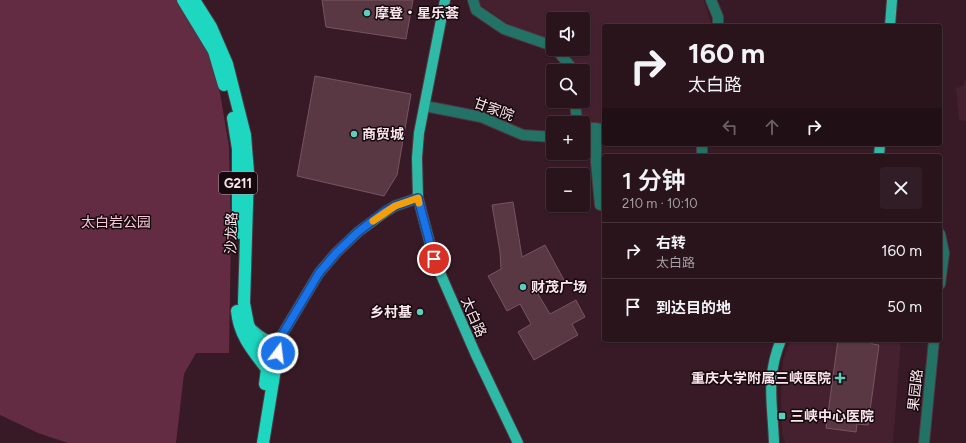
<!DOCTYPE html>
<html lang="zh">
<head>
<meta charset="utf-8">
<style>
	:root { --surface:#29141c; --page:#311d25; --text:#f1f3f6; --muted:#a59ea3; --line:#45333b }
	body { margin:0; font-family:Figtree,"Noto Sans SC",sans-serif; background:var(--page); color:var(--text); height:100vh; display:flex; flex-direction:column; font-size:15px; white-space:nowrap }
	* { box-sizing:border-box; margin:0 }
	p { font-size:13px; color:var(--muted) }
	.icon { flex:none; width:22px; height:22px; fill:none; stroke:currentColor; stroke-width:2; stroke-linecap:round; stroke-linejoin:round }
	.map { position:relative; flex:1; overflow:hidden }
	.side { position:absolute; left:602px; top:154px; width:340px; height:188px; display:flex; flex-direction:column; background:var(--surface); border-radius:4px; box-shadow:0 1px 3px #0004,0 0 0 1px var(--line) }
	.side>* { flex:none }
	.top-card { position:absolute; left:602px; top:24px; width:340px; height:122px; border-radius:4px; box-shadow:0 1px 3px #0004,0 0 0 1px var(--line); background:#29141c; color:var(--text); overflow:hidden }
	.fabs { position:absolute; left:546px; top:12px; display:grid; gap:8px }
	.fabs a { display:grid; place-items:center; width:44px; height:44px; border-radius:4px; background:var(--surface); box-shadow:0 1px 3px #0004,0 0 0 1px var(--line); font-size:20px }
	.pin { position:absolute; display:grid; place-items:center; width:34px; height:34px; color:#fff; margin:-17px; border:2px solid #fff; border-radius:50%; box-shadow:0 1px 4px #0007 }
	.me { position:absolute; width:44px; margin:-22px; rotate:15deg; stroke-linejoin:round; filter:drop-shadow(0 0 3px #0008) }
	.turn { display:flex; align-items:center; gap:14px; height:84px; padding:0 20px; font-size:18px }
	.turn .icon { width:52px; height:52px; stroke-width:2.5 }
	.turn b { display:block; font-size:28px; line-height:34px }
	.lanes { display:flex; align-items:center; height:38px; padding:0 20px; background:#0003; justify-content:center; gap:20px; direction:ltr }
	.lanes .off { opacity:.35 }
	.round { display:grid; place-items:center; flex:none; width:42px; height:42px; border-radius:4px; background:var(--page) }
	.summary { display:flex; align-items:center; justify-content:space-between; height:68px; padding:0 20px }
	h1 { font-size:24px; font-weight:600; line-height:30px }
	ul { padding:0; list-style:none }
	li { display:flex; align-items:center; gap:12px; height:56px; padding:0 20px; border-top:1px solid var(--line) }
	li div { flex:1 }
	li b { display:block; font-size:15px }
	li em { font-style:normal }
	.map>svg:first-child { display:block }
</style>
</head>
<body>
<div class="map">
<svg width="966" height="443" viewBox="0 0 966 443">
	<rect width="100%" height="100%" fill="#371a25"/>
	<path fill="#45202f" d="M478,0h226l8,26h-108v98l-24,-3 -2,-20h5v-30h-8l-13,-22h21v-30h-30v21l-45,-16 -29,-20z
		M966,79v42l-7,-1 -3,-32 7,-2z
		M791,340h110l-8,103h-108l-3,-9 -1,-37 2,-38z"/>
	<path fill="#632c43" d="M0,0h176l30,47 14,46 9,54 2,86 -2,120h-33l-12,21 -8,69h-108l-30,-10 -38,-18z"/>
	<path fill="#593844" stroke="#785461" d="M322,0h91l-7,39 -80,-12z
		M315,76l96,18 -14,81 -13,21 -87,-20z
		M513,202l9,55 23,-12 19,35 -26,14 12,20 26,-14 9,17 -13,7 6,11 -44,25 -16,-28 13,-8 -11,-20 -13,7 -19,-35 13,-7 -1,-17 -8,-47z
		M838,340h34v4l7,1 -11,80 -11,-1 -1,8 -30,-4z"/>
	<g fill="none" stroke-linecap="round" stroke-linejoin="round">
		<defs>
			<path id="minor" d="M473,0l3,10 28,19 49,17
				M711,0l7,17v9
				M556,49l15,18v4
				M575,101l2,22
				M425,106l56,11 42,18 30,2
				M583,127l21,2
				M596,128v34l4,43 4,-1
				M702,144v12
				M940,234l4,19 -4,31
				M924,443l10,-103"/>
			<path id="major" d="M445,0l-26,133 -2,25 1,40 16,61 42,96 42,88
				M890,26l2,-26
				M879,156l1,-12
				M253,330c10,9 18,15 29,5
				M269,361l1,-6 49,-82 17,-20 22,-21 27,-20 10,-6 23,-8
				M774,443c-1,-38 -9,-65 7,-103"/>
			<path id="highway" d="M183,0l31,51 10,34
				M194,0l17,27 16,37 18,71 3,37 -4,131 4,21 3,7 25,32 -13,80
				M233,118l5,31v84
				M237,311c2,24 16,40 30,58l-2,15"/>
		</defs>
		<use href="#minor" stroke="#523641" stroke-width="12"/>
		<use href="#major" stroke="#523641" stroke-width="12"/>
		<use href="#highway" stroke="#523641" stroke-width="14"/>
		<use href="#minor" stroke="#227266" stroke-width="10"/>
		<use href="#major" stroke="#2ebaa7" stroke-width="10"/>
		<use href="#highway" stroke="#1dd7c1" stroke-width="12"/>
	</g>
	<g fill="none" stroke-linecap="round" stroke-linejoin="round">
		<defs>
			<path id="route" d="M278,353l4,-18 37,-62 17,-20 22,-21 26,-20 11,-6 23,-8 16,61"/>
		</defs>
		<use href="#route" stroke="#114b97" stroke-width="10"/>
		<use href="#route" stroke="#1a73e8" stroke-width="7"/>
		<path stroke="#f59e0b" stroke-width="7" d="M373,221l22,-15 23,-8 1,5"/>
	</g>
	<g fill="#5bcebc" stroke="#16090e" stroke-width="1.5">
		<circle cx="367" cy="13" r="4"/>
		<circle cx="354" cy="134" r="4"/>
		<circle cx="523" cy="287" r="4"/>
		<circle cx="420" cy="312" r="4"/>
		<path d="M838 372h4v4h4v4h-4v4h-4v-4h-4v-4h4z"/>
		<rect x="778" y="412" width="8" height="8" rx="2"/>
	</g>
	<g text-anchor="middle" stroke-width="3" stroke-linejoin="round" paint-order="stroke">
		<rect fill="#16090e" stroke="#b6a3a9" stroke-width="1" x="219" y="172" width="38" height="22" rx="3"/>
		<g font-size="13" font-weight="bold" fill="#fbe5ec">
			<text x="238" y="188">G211</text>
		</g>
		<g font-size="14" font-weight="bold" fill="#fbe5ec" stroke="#16090e" text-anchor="start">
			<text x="375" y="18">摩登・星乐荟</text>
			<text x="362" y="139">商贸城</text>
			<text x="531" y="292">财茂广场</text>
			<text x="412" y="317" text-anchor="end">乡村基</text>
			<text x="831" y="383" text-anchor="end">重庆大学附属三峡医院</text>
			<text x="790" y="421">三峡中心医院</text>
		</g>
		<g font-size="14" fill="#fbe5ec" stroke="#16090e">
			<text transform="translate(494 109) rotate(20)" y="5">甘家院</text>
			<text transform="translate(231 233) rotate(-88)" y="5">沙龙路</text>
			<text transform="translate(474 317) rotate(66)" y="5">太白路</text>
			<text transform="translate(915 390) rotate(-84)" y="5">果园路</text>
		</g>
		<g font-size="14" fill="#f6c7d7" stroke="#16090e">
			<text x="116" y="227">太白岩公园</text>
		</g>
	</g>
</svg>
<div class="fabs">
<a><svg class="icon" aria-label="sound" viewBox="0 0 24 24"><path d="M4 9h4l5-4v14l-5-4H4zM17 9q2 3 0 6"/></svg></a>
<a><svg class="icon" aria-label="search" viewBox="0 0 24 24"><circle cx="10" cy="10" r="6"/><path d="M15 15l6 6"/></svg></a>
<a>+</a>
<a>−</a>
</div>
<div class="pin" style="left:434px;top:259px;background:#d93025"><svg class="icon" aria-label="arrive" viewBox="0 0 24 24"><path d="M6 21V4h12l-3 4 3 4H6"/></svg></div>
<svg class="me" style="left:278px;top:353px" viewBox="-20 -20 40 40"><circle r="17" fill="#1a73e8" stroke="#fff" stroke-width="3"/><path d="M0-11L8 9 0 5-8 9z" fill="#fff"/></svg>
<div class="top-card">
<div class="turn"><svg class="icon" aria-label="right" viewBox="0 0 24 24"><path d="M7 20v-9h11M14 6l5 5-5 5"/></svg><div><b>160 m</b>太白路</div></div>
<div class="lanes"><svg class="icon off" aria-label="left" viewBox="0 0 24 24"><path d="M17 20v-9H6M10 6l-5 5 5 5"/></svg><svg class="icon off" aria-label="ahead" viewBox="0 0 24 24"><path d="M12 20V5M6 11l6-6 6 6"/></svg><svg class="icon" aria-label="right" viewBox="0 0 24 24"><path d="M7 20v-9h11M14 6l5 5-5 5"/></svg></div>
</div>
<section class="side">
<div class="summary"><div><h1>1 分钟</h1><p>210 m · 10:10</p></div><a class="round"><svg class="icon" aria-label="close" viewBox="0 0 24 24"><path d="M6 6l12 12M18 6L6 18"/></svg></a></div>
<ul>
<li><svg class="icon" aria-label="right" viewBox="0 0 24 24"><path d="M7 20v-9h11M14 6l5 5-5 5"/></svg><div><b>右转</b><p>太白路</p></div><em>160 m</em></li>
<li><svg class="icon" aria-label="arrive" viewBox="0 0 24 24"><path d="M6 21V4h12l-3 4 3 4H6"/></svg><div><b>到达目的地</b></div><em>50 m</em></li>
</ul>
</section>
</div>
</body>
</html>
